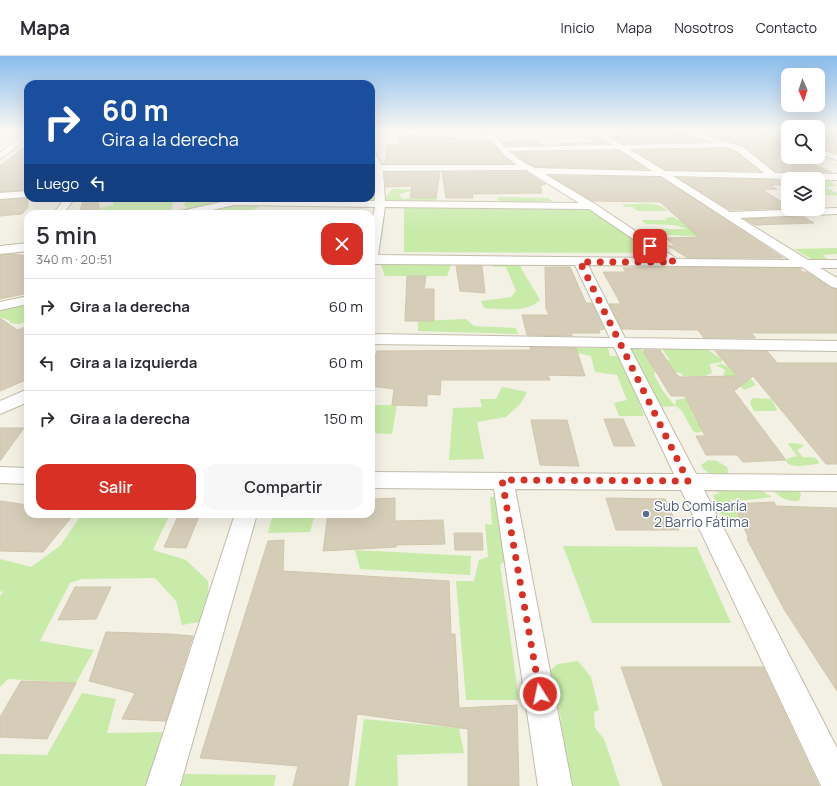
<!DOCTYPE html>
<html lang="es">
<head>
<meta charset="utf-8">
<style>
	:root { --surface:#fff; --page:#f7f7f7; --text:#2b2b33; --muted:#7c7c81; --line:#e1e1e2; --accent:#d93025 }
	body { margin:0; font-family:Manrope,sans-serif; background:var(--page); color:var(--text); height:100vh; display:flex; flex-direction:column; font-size:15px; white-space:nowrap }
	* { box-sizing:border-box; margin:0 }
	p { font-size:13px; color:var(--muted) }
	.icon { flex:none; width:22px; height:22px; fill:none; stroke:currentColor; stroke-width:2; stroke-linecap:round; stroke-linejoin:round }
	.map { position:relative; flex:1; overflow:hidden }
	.side { position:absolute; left:24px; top:154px; width:351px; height:308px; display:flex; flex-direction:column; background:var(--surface); border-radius:12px; box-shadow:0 4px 16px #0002 }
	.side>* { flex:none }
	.top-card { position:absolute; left:24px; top:24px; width:351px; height:122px; border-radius:12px; box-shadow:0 4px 16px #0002; background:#1a4fa0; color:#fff; overflow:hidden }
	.needle { width:26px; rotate:177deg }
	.controls { position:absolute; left:781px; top:12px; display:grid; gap:8px }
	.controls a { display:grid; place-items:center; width:44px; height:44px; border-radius:8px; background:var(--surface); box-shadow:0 4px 16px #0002; font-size:20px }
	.pin { position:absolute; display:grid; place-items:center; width:34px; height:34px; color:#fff; margin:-17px; border-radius:8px; box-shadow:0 2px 6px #0006 }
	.me { position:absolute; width:44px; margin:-22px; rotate:350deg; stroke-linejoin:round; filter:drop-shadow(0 0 3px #0008) }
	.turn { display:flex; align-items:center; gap:14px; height:84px; padding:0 12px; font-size:18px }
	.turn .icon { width:52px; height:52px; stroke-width:2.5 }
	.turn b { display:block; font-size:28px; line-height:34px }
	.then { display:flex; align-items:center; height:38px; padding:0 12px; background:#0003; gap:8px; font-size:15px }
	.round { display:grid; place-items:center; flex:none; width:42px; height:42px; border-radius:12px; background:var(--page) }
	.head { display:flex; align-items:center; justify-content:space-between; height:68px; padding:0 12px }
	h1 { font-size:24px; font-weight:600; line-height:30px }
	.cta { display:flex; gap:8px; margin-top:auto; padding:8px 12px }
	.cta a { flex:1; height:46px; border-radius:12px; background:var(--accent); color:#fff; font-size:16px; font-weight:600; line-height:46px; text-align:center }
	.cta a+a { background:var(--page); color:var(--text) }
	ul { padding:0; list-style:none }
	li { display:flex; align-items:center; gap:12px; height:56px; padding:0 12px; border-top:1px solid var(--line) }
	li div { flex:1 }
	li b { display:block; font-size:15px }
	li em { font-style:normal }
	header { display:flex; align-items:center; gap:24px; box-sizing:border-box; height:56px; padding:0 20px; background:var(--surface); border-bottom:1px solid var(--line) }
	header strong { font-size:19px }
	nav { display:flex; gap:22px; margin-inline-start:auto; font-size:14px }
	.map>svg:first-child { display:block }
</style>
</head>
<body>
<header>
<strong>Mapa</strong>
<nav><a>Inicio</a><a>Mapa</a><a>Nosotros</a><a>Contacto</a></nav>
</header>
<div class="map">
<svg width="837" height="730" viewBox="0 0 837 730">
	<rect width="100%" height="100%" fill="#f3f0e4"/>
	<path fill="#c8ebaa" d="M456,81l33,3 8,2 -27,-1 -10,4 31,-2 7,2 1,4 -3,2 23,11 -3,4 -18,-2 3,-3 -18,2 3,2 -24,1 -6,-3 3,-21 3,-2z
		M818,124h11l8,6 -12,1 12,6v3l-19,-2z
		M392,133h20l-1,2 -12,3 3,5 15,-1 15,-3 6,3 -3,3 -23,-1 -27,2 -1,-2z
		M371,137h7l4,8 -15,6h-11l-56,-6 2,-3h69z
		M499,141l49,1 4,3 -40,2 -15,-3z
		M111,142h55l4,3 -11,2 14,-2 -1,10 15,-3 -4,-4 3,-2 -6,-1 3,-1 -1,-2c9,0 17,3 31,4v-2l28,-2 -1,2 -56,14h-84l2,-1 -3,-5 15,-3z
		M622,149c11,-1 40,-4 45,6h-30l-4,-4h-9z
		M250,150l9,1 -14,7h-49l24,-7z
		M404,151l192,2 63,44 -255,-1z
		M673,161l5,3 8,1 16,18 -5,-3 -38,-1 -9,-6h37l-12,-4 -30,-1 -3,-4h24l-1,-2z
		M837,192v6l-14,1 5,5h-15l-19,-11z
		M380,206l72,1 -5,13h-62z
		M486,206l34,1 1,5 19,32c-12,13 -40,9 -56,8l-3,-7 30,-4 5,-6 -10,-24h-11z
		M28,248v17l-8,3 -10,-1v-2l-10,-4v-8z
		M466,263l8,7 42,2 2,6 -100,-3v-10z
		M631,290h13l-3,3c6,10 16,12 27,12l1,-2 -9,-13 46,3 16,10v3l-12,2 2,9 -7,3h-22l-2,-3 -26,-1 -1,3 9,16 12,15 1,-6 11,-2 17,8 -13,4 12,21 -5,2 -5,-2 -11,-20 -6,-5 -13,1 -5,-5 -30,-51z
		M572,292h36l2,8h12l22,60h-25l-5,-13 13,-3 -10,-25 -22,-3 -4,-16 -13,-3z
		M721,308l6,2 7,6 16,5 6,8 -12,5 -6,-6 -15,-5 2,-9 -9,-5z
		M502,331l25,5 -6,11 -15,14 -29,5 7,37 -35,1 4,-52 29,-1 -2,-8h16z
		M752,342l19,1 6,10 -1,2h-22l-4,-8z
		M371,349h26l-5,29 -19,-1 -2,3z
		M790,387l11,1 3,2 -7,4 6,7c7,1 15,-2 16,7 -10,0 -23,5 -32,-1l-1,-3 3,-2 8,-2 -9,-12z
		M708,404l9,1 10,6 3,10c-12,-2 -23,-1 -29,-12z
		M767,426l32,8 2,5 -2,6c-16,1 -24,-7 -32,-19z
		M718,431l14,1 3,3 20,-4 17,10c-11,1 -33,5 -42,2l3,5 5,13 -5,3 -10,-2 -6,-10 -4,-13 7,-2 -4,-2z
		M500,440l12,63 -12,5 19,136h-53l-10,-119h18l5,-21 9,-3 -3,-33 7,1 -2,-28z
		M82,458h88l-17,36 33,10 22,21 2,39 -28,5 -6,-24 -21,-23 -73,1 -12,4 -30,58 54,9 -18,33 -68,-4 -8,8v-91l3,-4 -3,-1v-32l31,8 29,-21z
		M273,458h42l-5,18 -42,1z
		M563,490l134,1 34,76h-139z
		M355,494l116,6 -1,19 -110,-6z
		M578,605l13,16 8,33 -5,2 1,16 9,11 16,47h-65l2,-46 4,-21 -4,-16 -8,-8 -1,-23 10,-8z
		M82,637l34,6 -9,34 64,-1 -18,54h-153v-32l47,1z
		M364,663l95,9 5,25 -67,2 1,31h-43z
		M178,718l98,1 -2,11h-99z"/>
	<path fill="#d6cdb9" stroke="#d1c6ac" d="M667,74l5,2h8l26,10 -84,1 -10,-6 8,-1 -3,-1 32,-1 3,-3z
		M726,74h31l1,2 30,11v14h30v-1l5,1 -23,2 32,13h-56l-33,-26 -45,-15z
		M818,75h19v22l-19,-5z
		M399,81l20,1v-1l39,2 2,3h31l13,15 8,7h-129l3,-4 1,-15h11z
		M599,81l8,7h-48l39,-2 -8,-4z
		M537,84l6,5h-38l-3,-3z
		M28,88v46l-28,2v-26z
		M727,93l9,3 24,19 -95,-1 -31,-20z
		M619,95l28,18 -112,-2 -11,-6 -11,-9z
		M385,116h55l-4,26h-26l2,-12 -26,1z
		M442,116h84l19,12 -5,2 2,7 -70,1 1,4h-27z
		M551,120l110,1 122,81h-95l-20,-12h7l-9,-8 33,-1 -39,-35 -68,-1z
		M678,122l110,2v5h-18l7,4 -14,1 25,16v2l-58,2z
		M28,142v9l-6,7 -22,2v-16z
		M84,142h14l2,16h-11l-9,-4z
		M804,161l10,6 -59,2 -10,-6z
		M11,198l17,2v37l-28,6v-44z
		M456,210h26l3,27 -25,-2z
		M545,211h25l16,36h6l12,26 -5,1 1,3h-29l1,3 -45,-1 -5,-20h27l-3,-6z
		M679,211l121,1 2,4h5l24,16 6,1v44h-86l5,5h-52l-6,-8 -76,-1 -13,-25h12l-18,-32h23l-3,-4z
		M407,220h19l-2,13h10v32h-29z
		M0,262l17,12 11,-4v53l-28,12z
		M530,291l46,1 9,28 -37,-1 2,5h-109l-1,15 -13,-1v12l-35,-1 2,-16 -23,-3v-16l6,-19 154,-1z
		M644,294h16l16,24 4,3 57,-1 -22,-25h52l10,12h60v101h-11l-73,-88 -19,15 52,69 -43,2 -6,-7h-31l-10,-19h9l-20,-40h-14l-28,-45z
		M604,363h19l12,27h-21z
		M531,364h36l12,46 -39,-1z
		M0,372h24l-24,33z
		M395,442v23l48,-1 2,24 -49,1v2l-73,4 5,-37h46l1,-15z
		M606,442l59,1 14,31h-63z
		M0,445l28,4v9h46l-31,38 -43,-1z
		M774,446l2,4 61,2v183l-53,-82 -37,-70h2l-16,-35z
		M179,458h21l-14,34 -22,-1z
		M454,477h28l1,17h-28z
		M284,484l-1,31 166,10 2,53h4l4,74 58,-3 2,81h-51v-57l-111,-15 -9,72h-55l5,-20 -98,-8 68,-217z
		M75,531h36l-15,32 -38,1z
		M106,576l63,2 24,2 -27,85 -44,-2 13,-26 -46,-12z
		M621,611h142l56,119h-156z
		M21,625l55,2 -29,56 -47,-2v-20z"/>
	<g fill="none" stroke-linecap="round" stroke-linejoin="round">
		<defs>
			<path id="minor" d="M371,74h28l89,6 -2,-6h6l12,17 108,-2 -21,-15h7l24,15 92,-2 -35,-13h9l55,17 32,26 62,1v6l-164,-4 57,36 107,-4v6l-97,4 68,42h29v8h-17l17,10v10l-5,-1 -30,-20 -214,-2 37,73 212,3v10l-207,-3 66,126 141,1v16l-133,-1 133,258v38h-16l-140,-296 -166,-1 57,297h-34l-44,-297 -123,-1v-16l303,2 -60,-127 -243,-3v-10l239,4 -35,-73 -204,-1v-38l4,-19 -141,-2 -39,9h-19l1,-2 57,-13 141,2v-33l-4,-7v-10h3l8,14h135l-12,-9 -14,-16 -120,-8zM727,91l10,4 27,22 -99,-2 -36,-22zM619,93l33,22 -117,-3 -12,-6 -14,-11zM526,114l53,33 -194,-2 -2,-30zM545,118l116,2 129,84 -113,-1 -82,-55zM385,151l204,2 72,49 -283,-3z
				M758,74h9l21,7v5l-29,-11z
				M25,77h3v6l-28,20v-6z
				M818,93l19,6v5l-19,-6z
				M28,135v6l-28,2v-6z
				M65,142h10l-12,16h-10z
				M28,187v8l-28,3v-8z
				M28,240v8l-28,6v-8z
				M28,333v13l-28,12v-13z
				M0,411l28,1v16l-28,-1z
				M235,458h22l-77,272h-34z"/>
		</defs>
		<use href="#minor" stroke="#c2bca9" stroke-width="2"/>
		<use href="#minor" fill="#fff" fill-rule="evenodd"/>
	</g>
	<linearGradient id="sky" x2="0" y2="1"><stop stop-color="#89bced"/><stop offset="0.42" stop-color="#faf8f3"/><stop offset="1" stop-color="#faf8f3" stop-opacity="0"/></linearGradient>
	<rect width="837" height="176" fill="url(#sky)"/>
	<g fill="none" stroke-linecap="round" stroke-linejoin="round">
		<path stroke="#d93025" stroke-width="7" stroke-dasharray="0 12.6" d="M540,638l-38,-214 186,1 -108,-219h94l-24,-16"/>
	</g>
	<circle fill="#5c6f8a" stroke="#fff" stroke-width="1.5" cx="646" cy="458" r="4"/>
	<g text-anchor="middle" stroke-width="3" stroke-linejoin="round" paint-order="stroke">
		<g font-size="14" fill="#4e5e75" stroke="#fff" text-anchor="start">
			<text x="654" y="455">Sub Comisaría<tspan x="654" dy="16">2 Barrio Fátima</tspan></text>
		</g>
	</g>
</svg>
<div class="controls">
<a><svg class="needle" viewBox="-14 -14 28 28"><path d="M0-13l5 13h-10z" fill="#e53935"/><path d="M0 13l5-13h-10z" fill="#7c7c81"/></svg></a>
<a><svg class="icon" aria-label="search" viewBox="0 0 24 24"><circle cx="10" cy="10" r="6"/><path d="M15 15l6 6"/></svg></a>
<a><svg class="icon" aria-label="layers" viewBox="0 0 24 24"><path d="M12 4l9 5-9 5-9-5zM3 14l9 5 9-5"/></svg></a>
</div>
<div class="pin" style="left:650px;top:190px;background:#d93025"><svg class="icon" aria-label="arrive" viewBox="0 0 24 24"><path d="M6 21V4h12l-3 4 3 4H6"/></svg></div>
<svg class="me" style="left:540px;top:638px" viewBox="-20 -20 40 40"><circle r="17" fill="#d93025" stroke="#fff" stroke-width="3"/><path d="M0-11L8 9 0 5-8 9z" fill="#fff"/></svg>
<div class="top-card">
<div class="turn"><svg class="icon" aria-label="right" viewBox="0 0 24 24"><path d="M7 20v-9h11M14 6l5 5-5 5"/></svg><div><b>60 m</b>Gira a la derecha</div></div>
<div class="then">Luego<svg class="icon" aria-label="left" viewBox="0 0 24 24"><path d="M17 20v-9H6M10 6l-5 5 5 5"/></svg></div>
</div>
<section class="side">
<div class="head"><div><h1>5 min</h1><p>340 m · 20:51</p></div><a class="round" style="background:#d93025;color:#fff"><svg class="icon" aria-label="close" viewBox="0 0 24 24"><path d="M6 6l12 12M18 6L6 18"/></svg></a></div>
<ul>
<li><svg class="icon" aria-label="right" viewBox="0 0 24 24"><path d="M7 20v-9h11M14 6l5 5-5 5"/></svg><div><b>Gira a la derecha</b></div><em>60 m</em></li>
<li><svg class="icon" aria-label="left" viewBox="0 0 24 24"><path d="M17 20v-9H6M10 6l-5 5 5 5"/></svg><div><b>Gira a la izquierda</b></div><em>60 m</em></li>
<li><svg class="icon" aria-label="right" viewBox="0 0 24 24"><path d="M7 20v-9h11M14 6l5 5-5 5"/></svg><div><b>Gira a la derecha</b></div><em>150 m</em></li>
</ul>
<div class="cta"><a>Salir</a><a>Compartir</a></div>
</section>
</div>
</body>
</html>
